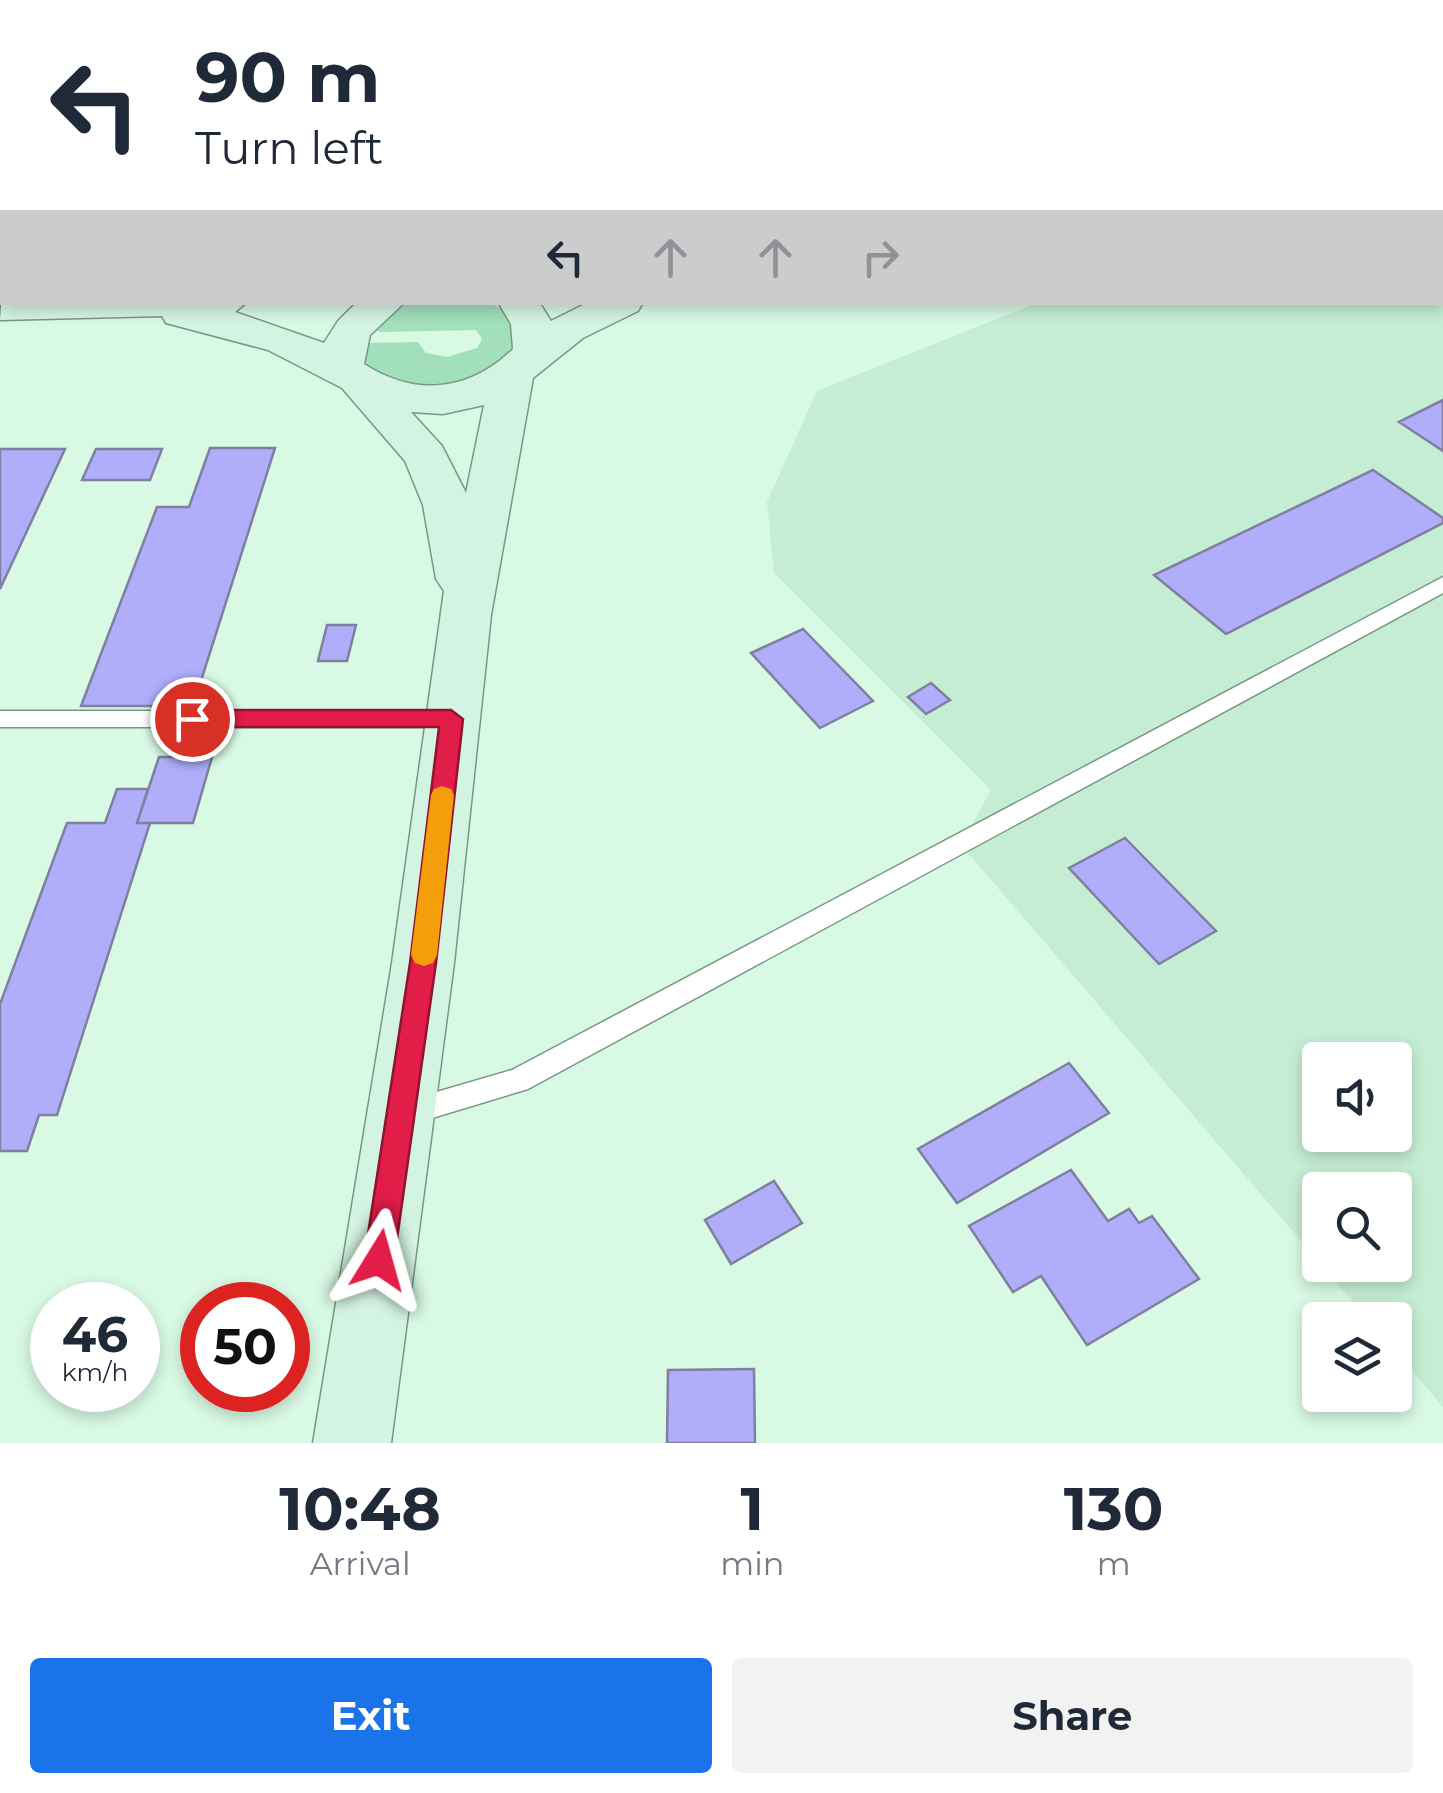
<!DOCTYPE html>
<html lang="en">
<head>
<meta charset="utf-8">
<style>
	:root { --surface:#fff; --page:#f2f2f3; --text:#1f2937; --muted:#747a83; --accent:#1a73e8 }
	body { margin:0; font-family:Montserrat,sans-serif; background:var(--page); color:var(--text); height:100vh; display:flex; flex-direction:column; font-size:38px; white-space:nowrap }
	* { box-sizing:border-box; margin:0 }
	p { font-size:32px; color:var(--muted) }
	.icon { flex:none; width:55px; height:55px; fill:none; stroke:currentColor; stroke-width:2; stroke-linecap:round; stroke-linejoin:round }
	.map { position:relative; height:1443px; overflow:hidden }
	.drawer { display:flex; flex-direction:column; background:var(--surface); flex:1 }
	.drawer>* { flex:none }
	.guide { position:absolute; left:0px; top:0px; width:1445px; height:305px; box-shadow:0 5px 15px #0003; background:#fff; color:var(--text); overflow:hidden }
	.controls { position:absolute; left:1302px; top:1042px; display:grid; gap:20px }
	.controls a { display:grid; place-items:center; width:110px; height:110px; border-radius:10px; background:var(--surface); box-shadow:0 5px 15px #0003; font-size:50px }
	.speed { position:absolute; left:30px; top:1282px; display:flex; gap:20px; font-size:50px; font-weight:700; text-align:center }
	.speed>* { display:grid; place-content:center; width:130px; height:130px; border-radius:50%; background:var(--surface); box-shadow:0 5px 15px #0003; line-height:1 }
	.speed small { font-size:25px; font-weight:400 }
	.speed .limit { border:15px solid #d22; background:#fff; color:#111 }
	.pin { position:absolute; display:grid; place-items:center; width:85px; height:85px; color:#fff; margin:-42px; border:5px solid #fff; border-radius:50%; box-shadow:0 2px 10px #0007 }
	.me { position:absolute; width:110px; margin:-55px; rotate:8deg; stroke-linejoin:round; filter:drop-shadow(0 0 8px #0008) }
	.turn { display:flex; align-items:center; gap:35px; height:210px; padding:0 30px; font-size:45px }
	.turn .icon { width:130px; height:130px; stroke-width:2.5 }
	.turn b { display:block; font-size:70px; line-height:85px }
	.lanes { display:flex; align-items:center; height:95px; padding:0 30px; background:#0003; justify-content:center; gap:50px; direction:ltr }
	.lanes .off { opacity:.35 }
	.eta { display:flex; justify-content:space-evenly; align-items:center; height:170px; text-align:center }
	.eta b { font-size:60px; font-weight:700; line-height:70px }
	.cta { display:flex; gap:20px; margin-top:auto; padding:20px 30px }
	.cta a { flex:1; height:115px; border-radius:10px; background:var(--accent); color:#fff; font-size:40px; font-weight:700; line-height:115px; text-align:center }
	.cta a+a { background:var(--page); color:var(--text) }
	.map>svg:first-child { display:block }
</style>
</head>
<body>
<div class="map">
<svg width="1443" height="1443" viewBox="0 0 1443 1443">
	<rect width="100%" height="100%" fill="#d8f9e4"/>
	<path fill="#c5edd4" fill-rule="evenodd" d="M1443,140v1267l-48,-56v-31h-26l-48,-55h74v-75h-75v73l-359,-418 30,-55 -217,-217 -7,-71 50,-111 220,-88 405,-1zM1320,1060h75v75h-75z"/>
	<path fill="#a2dfbb" d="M403,302h86l27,16 -1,43 -69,30 -58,-5 -31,-26 10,-17 51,-1 8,11 21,4 30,-9 5,-9 -6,-9 -96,2 -13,-7z"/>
	<path fill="#b0adfb" stroke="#80809e" stroke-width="2.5" d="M1443,400v51l-44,-29z
		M210,448h65l-82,258h-112l76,-199h32z
		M0,449h65l-65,140z
		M96,449h66l-12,31h-68z
		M1373,470l70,48v5l-217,111 -72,-59z
		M327,625h29l-9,36h-29z
		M803,629l70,72 -53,27 -69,-75z
		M931,683l19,17 -24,14 -18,-17z
		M159,757h53l-19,66h-56z
		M117,789h31l-11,34h13l-93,292h-18l-12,36h-27v-147l67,-181h38z
		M1125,838l91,93 -57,33 -90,-96z
		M1069,1063l40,50 -152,90 -39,-54z
		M1071,1170l37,51 21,-12 10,14 13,-7 47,63 -112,66 -46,-69 -28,16 -44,-66z
		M774,1181l28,42 -71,41 -26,-44z
		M754,1369l1,74h-88l1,-73z"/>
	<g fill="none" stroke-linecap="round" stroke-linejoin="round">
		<defs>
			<path id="service" d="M1443,577v16l-915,496 -119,36 -10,-4 -4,-9 4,-9 113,-33z
				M0,711h451l11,8 -11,8h-451z"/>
			<path id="minor" d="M574,2l1,-2"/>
			<path id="secondary" d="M1442,76h1v20h-1z
				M2,295v7h245l-12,10 89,31 14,-22 19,-19h48l-35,33 -6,29c51,33 105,28 149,-15l-2,-25 -13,-22h41l12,19 38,-19h54l-5,9 -55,27 -50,40 -42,237 -37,348 -63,480h-78l79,-480 52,-372 -8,-12 -13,-74 -18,-44 -63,-73 -74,-38 -102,-27 -4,-7 -162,4zM484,405l-18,88 -24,-47 -31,-34 32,2z"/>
		</defs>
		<use href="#service" stroke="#789784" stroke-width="3"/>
		<use href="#minor" stroke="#789784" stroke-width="50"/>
		<use href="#secondary" stroke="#789784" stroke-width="3"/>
		<use href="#service" fill="#fff" fill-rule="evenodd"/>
		<use href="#minor" stroke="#fff" stroke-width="48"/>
		<use href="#secondary" fill="#d4f4e3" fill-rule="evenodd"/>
	</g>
	<path fill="#e11d48" stroke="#92132f" stroke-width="2.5" d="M192,710h259l12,9 -27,244 -42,297 -4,11 -11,4 -10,-4 -5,-11 46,-297 29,-236h-247l-11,-8z"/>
	<path fill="#f59e0b" d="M442,786l9,3 3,6 -17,160 -4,8 -9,3 -9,-3 -4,-8 20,-160 3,-6z"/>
</svg>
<div class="controls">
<a><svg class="icon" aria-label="sound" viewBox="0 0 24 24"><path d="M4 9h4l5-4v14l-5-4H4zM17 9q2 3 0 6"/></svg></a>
<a><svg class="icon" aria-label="search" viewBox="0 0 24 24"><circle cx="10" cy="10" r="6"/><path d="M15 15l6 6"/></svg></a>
<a><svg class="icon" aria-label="layers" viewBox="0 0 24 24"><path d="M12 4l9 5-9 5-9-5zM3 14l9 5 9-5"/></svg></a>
</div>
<div class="speed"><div>46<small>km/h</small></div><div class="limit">50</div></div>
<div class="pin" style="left:192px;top:719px;background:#d93025"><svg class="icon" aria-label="arrive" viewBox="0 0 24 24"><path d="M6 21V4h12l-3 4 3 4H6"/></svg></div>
<svg class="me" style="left:379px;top:1260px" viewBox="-20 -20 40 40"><path d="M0-17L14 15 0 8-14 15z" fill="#e11d48" stroke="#fff" stroke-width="4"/></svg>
<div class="guide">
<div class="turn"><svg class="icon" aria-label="left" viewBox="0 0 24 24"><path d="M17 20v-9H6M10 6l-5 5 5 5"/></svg><div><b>90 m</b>Turn left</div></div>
<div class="lanes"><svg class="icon" aria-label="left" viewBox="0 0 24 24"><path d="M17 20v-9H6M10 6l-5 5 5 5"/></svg><svg class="icon off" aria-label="ahead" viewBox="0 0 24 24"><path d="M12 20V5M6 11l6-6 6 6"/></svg><svg class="icon off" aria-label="ahead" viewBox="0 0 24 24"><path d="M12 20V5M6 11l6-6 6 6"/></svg><svg class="icon off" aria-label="right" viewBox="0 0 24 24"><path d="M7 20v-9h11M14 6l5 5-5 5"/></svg></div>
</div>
</div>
<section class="drawer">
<div class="eta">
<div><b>10:48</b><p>Arrival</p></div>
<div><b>1</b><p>min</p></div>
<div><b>130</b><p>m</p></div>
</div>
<div class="cta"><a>Exit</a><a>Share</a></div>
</section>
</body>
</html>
